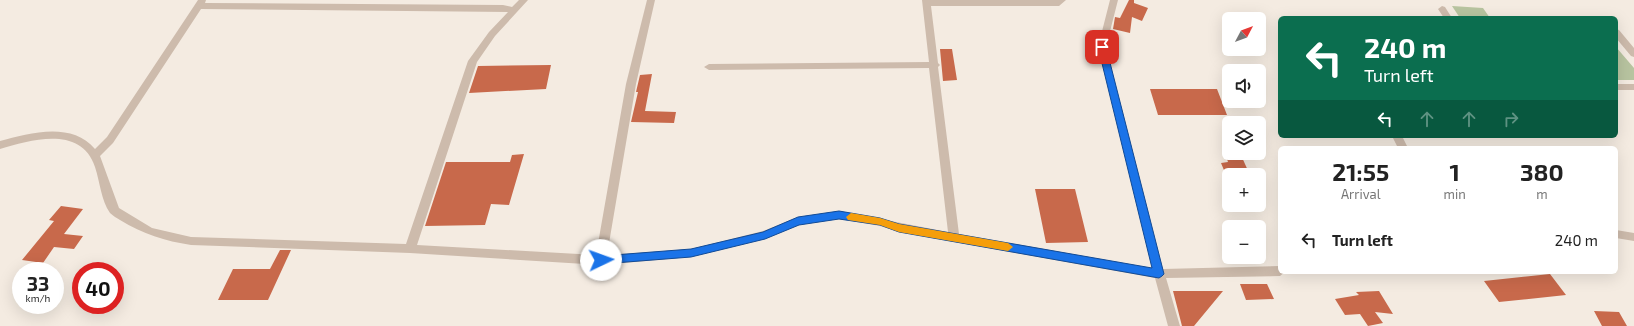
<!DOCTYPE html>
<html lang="en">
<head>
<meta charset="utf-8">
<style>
	:root { --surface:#fff; --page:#f2f2f2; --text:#222; --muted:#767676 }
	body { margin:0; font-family:"Exo 2",sans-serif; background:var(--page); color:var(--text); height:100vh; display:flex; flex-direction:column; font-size:15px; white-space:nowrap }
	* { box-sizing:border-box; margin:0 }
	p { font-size:13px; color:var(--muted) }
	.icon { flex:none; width:22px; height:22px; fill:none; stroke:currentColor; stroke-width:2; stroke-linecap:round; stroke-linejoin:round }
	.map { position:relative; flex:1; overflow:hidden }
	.drawer { position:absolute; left:1278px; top:146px; width:340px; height:128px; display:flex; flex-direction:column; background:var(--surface); border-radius:6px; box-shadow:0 4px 16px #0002 }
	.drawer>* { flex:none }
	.top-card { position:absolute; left:1278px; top:16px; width:340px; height:122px; border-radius:6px; box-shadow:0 4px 16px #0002; background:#0b6e4f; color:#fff; overflow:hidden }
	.needle { width:26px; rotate:49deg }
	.tools { position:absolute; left:1222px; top:12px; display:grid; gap:8px }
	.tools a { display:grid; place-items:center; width:44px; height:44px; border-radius:6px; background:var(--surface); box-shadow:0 4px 16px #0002; font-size:20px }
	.speed { position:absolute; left:12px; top:262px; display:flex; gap:8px; font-size:20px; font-weight:700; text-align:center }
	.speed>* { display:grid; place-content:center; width:52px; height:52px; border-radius:50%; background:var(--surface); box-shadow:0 4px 16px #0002; line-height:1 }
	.speed small { font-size:10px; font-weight:400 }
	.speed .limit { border:6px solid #d22; background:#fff; color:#111 }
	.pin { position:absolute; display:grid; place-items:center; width:34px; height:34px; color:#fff; margin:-17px; border-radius:8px; box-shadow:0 2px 6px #0006 }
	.me { position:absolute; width:44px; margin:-22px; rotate:87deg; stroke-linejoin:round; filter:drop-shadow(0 0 3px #0008) }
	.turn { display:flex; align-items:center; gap:14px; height:84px; padding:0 20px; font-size:18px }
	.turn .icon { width:52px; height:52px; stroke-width:2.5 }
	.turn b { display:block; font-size:28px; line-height:34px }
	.lanes { display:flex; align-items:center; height:38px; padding:0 20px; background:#0003; justify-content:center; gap:20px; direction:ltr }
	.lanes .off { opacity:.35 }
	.eta { display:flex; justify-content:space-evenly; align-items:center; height:68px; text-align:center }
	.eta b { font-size:24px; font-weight:700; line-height:28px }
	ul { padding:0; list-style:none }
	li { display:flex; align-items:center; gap:12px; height:52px; padding:0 20px }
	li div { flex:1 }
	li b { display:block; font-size:15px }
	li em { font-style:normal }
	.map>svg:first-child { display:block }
</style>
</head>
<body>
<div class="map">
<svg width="1634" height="326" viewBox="0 0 1634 326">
	<rect width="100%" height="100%" fill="#f4ebe1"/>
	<path fill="#b8c4a0" d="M1452,6l31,2 7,10h-30z
		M1616,47l18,21v12h-18z"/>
	<path fill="#c8694b" d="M1129,0h5v3l14,5 -6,13 -10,-4 -2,16 -17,-4 2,-12 5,1z
		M940,49h12l5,31 -14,1z
		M551,65l-5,24 -77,4 9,-27z
		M652,74l-7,37 31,1 -2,11 -43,-1 7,-30h-2l4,-17z
		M1150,89h67l10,26h-69z
		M1225,153h15l10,22h-24l-5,-12 7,-1z
		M524,154l-15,51 -18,-1 -6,21 -60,1 21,-64h64l2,-7z
		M1035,189h40l13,53 -42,1z
		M61,206l22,3 -19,25 19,2 -9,13 -20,-2 -11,16 -21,-3 32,-39 -5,-1z
		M280,250h11l-23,50h-50l15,-31h37z
		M1550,274l16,21 -67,7 -15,-21z
		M1240,284h27l7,15 -28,1z
		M1173,291h50l-29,35h-12z
		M1379,291l14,23 -18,-2 8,11 -15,3 -8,-12 -15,1 -10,-16 24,-4 -3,-3z
		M1594,311l25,1 8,14h-25z"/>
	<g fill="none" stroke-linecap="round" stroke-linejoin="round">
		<path fill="#cdbbac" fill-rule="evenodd" d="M198,0h8l-1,3 298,2 9,2 7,-7h9l-33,36 -18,26 -60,183 179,10 30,-171 21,-84h8l-19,84 -29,171 84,-6 72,-18 35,-14 41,-6 109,21 -19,-164 -220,2 -5,-3 5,-3 220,-2 -7,-62h144l-7,6h-128l7,57 2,2 -2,2 21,167 193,34 -54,-221 12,-47h8l-12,47 57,222 117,-3v6h5l-5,4 -114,2 14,48h-12l-13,-48 -256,-46 -19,-6 -41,-7 -40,6 -34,14 -74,18 -90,8 -191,-12 -219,-8c-26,-4 -48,-11 -71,-25 -3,-2 -7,-4 -10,-7 -9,-13 -10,-31 -15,-46 -14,-42 -64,-27 -95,-18v-8c29,-8 72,-20 95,8l12,-12zM201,9l307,3 -19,20 -21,29 -62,183 -215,-7 -39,-9 -33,-20 -19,-52 13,-13z
			M1442,6l3,1 7,11h-8l-6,-9z
			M1616,29l3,1 15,18v9l-3,-1 -15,-18z
			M1616,84h18v6h-18z
			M1392,136h10l6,12h-10z
			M1616,230l18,3v8l-18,-3z"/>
	</g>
	<path fill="#1a73e8" stroke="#114b97" d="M1102,44l4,3 58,227 -2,2 -3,2 -260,-46 -19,-7 -41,-6 -40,6 -34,14 -74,18 -90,7 -5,-4 5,-4 90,-7 72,-17 35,-15 41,-6 41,7 19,6 253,44 -54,-221z"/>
	<path fill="#f59e0b" d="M851,213l29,5 19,6 109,19 5,4 -5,4 -109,-19 -19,-7 -32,-5 -2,-3z"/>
</svg>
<div class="tools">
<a><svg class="needle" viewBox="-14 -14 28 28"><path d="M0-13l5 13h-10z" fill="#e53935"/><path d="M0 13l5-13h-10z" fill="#767676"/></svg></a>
<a><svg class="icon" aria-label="sound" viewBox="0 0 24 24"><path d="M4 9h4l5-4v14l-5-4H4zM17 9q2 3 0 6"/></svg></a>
<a><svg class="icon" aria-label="layers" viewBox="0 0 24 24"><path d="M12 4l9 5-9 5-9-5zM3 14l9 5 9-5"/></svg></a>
<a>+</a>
<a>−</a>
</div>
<div class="speed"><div>33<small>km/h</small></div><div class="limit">40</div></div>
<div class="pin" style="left:1102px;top:47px;background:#d93025"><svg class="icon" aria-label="arrive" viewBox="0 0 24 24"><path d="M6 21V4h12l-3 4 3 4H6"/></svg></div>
<svg class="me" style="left:601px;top:260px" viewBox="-20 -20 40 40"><circle r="19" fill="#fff"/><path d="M0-13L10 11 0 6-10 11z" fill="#1a73e8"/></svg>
<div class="top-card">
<div class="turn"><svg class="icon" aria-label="left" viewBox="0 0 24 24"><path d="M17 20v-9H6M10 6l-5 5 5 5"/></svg><div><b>240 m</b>Turn left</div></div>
<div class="lanes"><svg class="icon" aria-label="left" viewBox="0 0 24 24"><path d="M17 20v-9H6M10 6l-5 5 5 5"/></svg><svg class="icon off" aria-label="ahead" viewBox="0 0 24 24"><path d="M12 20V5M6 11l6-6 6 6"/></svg><svg class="icon off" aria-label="ahead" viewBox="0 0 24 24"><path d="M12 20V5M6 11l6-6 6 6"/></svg><svg class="icon off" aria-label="right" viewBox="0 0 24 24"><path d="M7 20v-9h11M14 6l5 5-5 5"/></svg></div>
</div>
<section class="drawer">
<div class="eta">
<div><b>21:55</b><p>Arrival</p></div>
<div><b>1</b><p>min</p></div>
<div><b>380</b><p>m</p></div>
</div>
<ul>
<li><svg class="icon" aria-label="left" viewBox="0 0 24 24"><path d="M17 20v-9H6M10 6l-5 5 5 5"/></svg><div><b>Turn left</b></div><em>240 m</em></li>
</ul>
</section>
</div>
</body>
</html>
